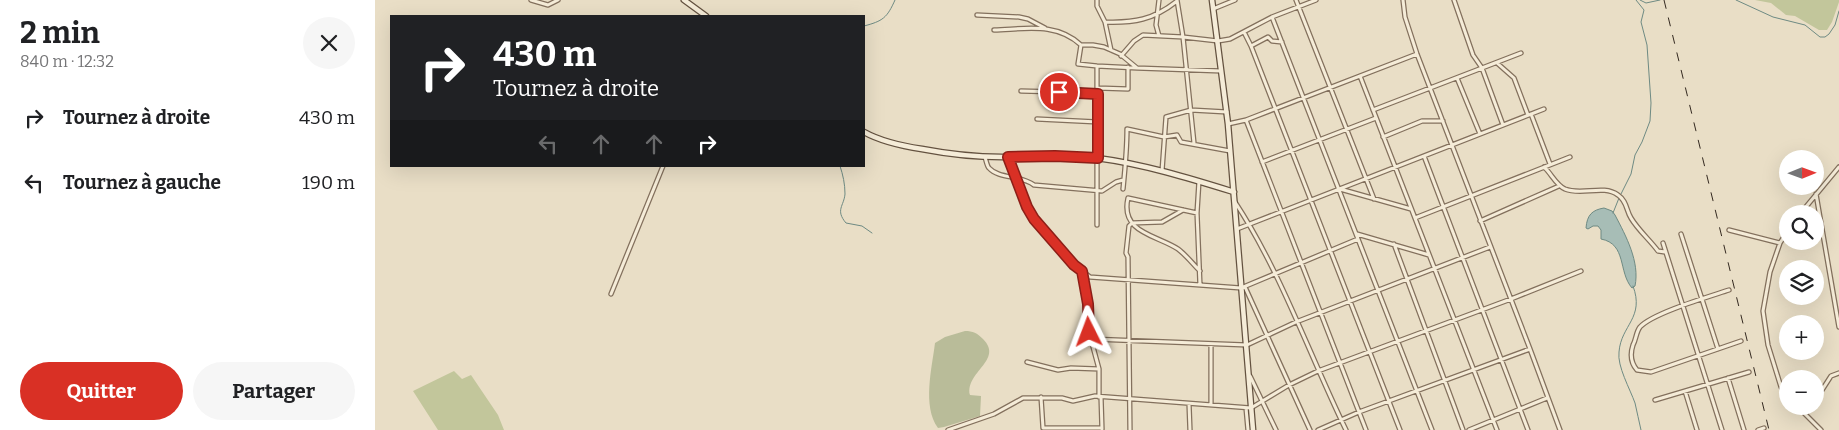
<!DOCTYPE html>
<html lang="fr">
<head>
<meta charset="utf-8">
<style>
	:root { --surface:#fff; --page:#f6f6f6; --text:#202124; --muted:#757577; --accent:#d93025 }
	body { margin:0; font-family:Bitter,serif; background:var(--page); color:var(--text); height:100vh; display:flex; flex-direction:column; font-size:19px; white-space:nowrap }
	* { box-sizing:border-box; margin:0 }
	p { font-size:16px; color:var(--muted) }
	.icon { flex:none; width:28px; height:28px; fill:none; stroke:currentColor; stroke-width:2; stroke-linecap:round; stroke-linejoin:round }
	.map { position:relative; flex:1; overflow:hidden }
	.details { display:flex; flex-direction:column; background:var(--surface); width:375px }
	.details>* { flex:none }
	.banner { position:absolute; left:15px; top:15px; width:475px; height:152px; border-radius:0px; box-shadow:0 5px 20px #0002; background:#202124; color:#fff; overflow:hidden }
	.needle { width:32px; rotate:89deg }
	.tools { position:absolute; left:1404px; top:150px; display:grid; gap:10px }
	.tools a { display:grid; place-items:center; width:45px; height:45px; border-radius:50%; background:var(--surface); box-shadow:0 5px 20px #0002; font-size:25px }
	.pin { position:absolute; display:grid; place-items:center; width:42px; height:42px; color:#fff; margin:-21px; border:2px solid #fff; border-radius:50%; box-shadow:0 1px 5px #0007 }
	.me { position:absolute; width:55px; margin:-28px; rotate:357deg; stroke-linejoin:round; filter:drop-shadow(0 0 4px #0008) }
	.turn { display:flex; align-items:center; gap:18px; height:105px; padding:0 20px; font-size:22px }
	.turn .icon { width:65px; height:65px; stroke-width:2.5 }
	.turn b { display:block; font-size:35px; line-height:42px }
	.lanes { display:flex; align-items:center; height:48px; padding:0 20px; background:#0003; justify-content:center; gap:25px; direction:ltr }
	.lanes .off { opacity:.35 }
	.round { display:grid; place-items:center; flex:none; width:52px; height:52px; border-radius:26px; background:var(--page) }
	.headline { display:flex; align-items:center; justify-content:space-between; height:85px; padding:0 20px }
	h1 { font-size:30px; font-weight:700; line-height:38px }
	.button { display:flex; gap:10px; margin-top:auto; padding:10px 20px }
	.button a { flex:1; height:58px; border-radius:30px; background:var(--accent); color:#fff; font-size:20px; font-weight:700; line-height:58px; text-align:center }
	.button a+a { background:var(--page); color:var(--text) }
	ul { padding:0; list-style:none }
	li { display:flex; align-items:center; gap:15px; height:65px; padding:0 20px }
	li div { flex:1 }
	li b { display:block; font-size:19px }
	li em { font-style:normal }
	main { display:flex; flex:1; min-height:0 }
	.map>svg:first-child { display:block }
</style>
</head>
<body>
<main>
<section class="details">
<div class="headline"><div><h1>2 min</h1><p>840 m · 12:32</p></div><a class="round"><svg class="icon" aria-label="close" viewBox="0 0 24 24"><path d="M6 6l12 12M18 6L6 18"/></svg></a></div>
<ul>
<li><svg class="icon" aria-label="right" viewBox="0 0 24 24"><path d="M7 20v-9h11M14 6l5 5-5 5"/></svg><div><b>Tournez à droite</b></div><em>430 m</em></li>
<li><svg class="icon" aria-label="left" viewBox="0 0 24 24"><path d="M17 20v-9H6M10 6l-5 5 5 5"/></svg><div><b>Tournez à gauche</b></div><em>190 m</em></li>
</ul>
<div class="button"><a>Quitter</a><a>Partager</a></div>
</section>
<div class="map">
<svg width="1464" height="430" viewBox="0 0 1464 430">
	<rect width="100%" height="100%" fill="#e9dec6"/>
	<path fill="#c2c69b" d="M1380,0h84v2l-7,20 -5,8h-8l-24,-14 -9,-1 -15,-12z
		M79,371l8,8 9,-4 27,40 6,15h-66l-25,-39z"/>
	<path fill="#b9bc99" d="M590,331c8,0 12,2 18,8 21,21 -18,33 -13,56l11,1 -1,20 -36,11 -6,1c-16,-22 -6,-60 -3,-85l10,-6z"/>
	<path fill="#a7bdb6" stroke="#6e8a83" d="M1229,208l8,3 3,4c11,21 25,47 20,71l-3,2c-14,-16 -5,-44 -31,-49v-9l-3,-4h-5l-5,3 -2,-1c1,-13 6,-18 18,-20z"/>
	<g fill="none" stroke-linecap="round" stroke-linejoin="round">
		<path stroke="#6e8a83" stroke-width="1" d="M1265,0l6,3 14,-3
			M1361,0l37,17 32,8 15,12h5l4,-3 6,-9 4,-14
			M489,26c19,-5 23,-8 31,-26
			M465,166c3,9 5,18 5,28 -1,12 -10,16 1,29l16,3 10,7
			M1246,194l10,-20 4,-19 7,-13 8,-21 1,-18 -4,-58 -6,-23 3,-12 -8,-10
			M1238,213l6,-15
			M1258,286c12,32 -12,39 -14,66 -2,14 11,37 16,51 2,9 4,18 6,27"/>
		<defs>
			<path id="street" d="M156,0l17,5 10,-5
				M722,0v6l8,16 6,28
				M784,0l-3,25 3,11
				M802,0l6,37 11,106
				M921,0l78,199
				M1028,0l2,17 12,37 113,295 30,81
				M1079,0l19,55 9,13 21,57
				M838,9l22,-9
				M602,15l42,2 9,2 17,9
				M897,17l160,413
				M730,22c29,1 48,-2 72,-21
				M619,30c32,-1 62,-8 87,15l-3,19 19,2 40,2
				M869,32l7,14 149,384
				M706,45h12l11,2 16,7 17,14 84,3
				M876,46l17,-9 4,4 10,1
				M746,56l13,-15 9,-6 40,2 35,4 12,-2 42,-22 44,-17
				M1122,63l17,15 14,37
				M722,66v159
				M985,76l137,354
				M1082,78l23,56
				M723,88l30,1v-22
				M646,91l77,2
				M998,110l148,-57
				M1156,114l19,50
				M662,119l61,3
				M871,120l120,310
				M853,124l18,-4 171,-66
				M1008,137l39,-16h21
				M1049,156l104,274
				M610,157c1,3 2,9 4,11 10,11 32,7 45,17l68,6 14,-9 7,-2
				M633,157l13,37 13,25 40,46 16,12 151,11 117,-49
				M887,162l114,-44
				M1169,167c7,6 12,18 21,22 17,7 38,-5 53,6 9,6 8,15 13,23 7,12 19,22 27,33l7,1
				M787,171l4,-54 25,-7 36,2
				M824,181l-2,32 3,72
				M748,189c2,-20 4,-39 4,-60l37,8 13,-2 4,7 49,9
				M965,189l71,20
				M1441,194l23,133
				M860,202c46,70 74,152 111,228
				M822,213l-69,-15c-8,35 29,37 50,51 8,6 15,15 22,22
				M1425,214l39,-47
				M1040,218l155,-61
				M1105,221l79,-35
				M862,229l307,-120
				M1354,230l51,13
				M1412,232l-7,11 -10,29 -7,39 5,34 13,42 6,9
				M982,234l72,21
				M1306,234l37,115
				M1288,243l59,187
				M1019,244l69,186
				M707,271l6,32 1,29 10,37v28
				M870,287l65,143
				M1354,290c-21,7 -76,23 -89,37 -4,5 -4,13 -7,18 -3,9 -2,18 4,25l14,2 90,-31
				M236,294l52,-128
				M716,339l156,6 49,-23 194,-75
				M836,344v61
				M652,362l31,8 13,-2 28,1
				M875,376l26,54
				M1353,378l16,52
				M1310,391l12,39
				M666,397l2,31h58
				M726,397l1,32
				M1280,400l94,-28
				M1440,401l16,-25 8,-3
				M814,404l1,26
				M1422,406l24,24
				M871,408l2,22
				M573,430l46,-16 29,-16h39l11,3 22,-5 156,12 38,-23 29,-14 193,-72 70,-28
				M755,430l-2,-173 -2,-4 3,-27 3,-3 30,-1 21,-12
				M943,430l41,-18 171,-63
				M1094,430l78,-32
				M1383,430l6,-2"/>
			<path id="secondary" d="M309,0l22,16
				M837,0l16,124 25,306
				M489,132c18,10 38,14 58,17 26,5 53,8 80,8 31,1 63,-3 95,1 46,6 92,20 137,34"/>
		</defs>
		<use href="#street" stroke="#83705d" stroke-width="5.5"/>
		<use href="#secondary" stroke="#645240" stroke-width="7"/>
		<use href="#street" stroke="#f5ecd8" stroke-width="3"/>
		<use href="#secondary" stroke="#f5ecd8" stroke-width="4.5"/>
		<path stroke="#342920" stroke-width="1" stroke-dasharray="9 9" stroke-linecap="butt" d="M1289,0l105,430"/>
	</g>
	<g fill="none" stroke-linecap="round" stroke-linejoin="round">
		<defs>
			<path id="route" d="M684,92l39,2v64l-43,-2 -47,1 19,50 7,12 40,46 8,6 6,33 1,28"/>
		</defs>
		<use href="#route" stroke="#8d1f18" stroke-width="12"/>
		<use href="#route" stroke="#d93025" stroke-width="9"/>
	</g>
</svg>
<div class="tools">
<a><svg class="needle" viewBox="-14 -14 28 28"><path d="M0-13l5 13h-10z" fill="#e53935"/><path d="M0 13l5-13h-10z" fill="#757577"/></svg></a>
<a><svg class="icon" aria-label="search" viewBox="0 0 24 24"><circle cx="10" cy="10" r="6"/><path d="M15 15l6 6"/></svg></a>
<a><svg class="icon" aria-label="layers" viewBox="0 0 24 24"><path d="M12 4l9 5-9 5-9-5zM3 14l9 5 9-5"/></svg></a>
<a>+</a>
<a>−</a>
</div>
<div class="pin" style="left:684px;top:92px;background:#d93025"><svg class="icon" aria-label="arrive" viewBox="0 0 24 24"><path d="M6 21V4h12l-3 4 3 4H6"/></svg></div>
<svg class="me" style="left:714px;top:332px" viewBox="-20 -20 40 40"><path d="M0-17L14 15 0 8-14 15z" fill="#d93025" stroke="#fff" stroke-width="4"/></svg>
<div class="banner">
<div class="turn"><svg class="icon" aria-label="right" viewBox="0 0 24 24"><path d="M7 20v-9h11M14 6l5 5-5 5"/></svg><div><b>430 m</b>Tournez à droite</div></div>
<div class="lanes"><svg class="icon off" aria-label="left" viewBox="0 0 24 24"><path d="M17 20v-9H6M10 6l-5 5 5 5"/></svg><svg class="icon off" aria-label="ahead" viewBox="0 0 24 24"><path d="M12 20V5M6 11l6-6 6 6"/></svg><svg class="icon off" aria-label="ahead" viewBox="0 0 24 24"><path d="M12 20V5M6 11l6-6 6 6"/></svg><svg class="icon" aria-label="right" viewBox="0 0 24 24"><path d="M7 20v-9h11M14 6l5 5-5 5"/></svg></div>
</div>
</div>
</main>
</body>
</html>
